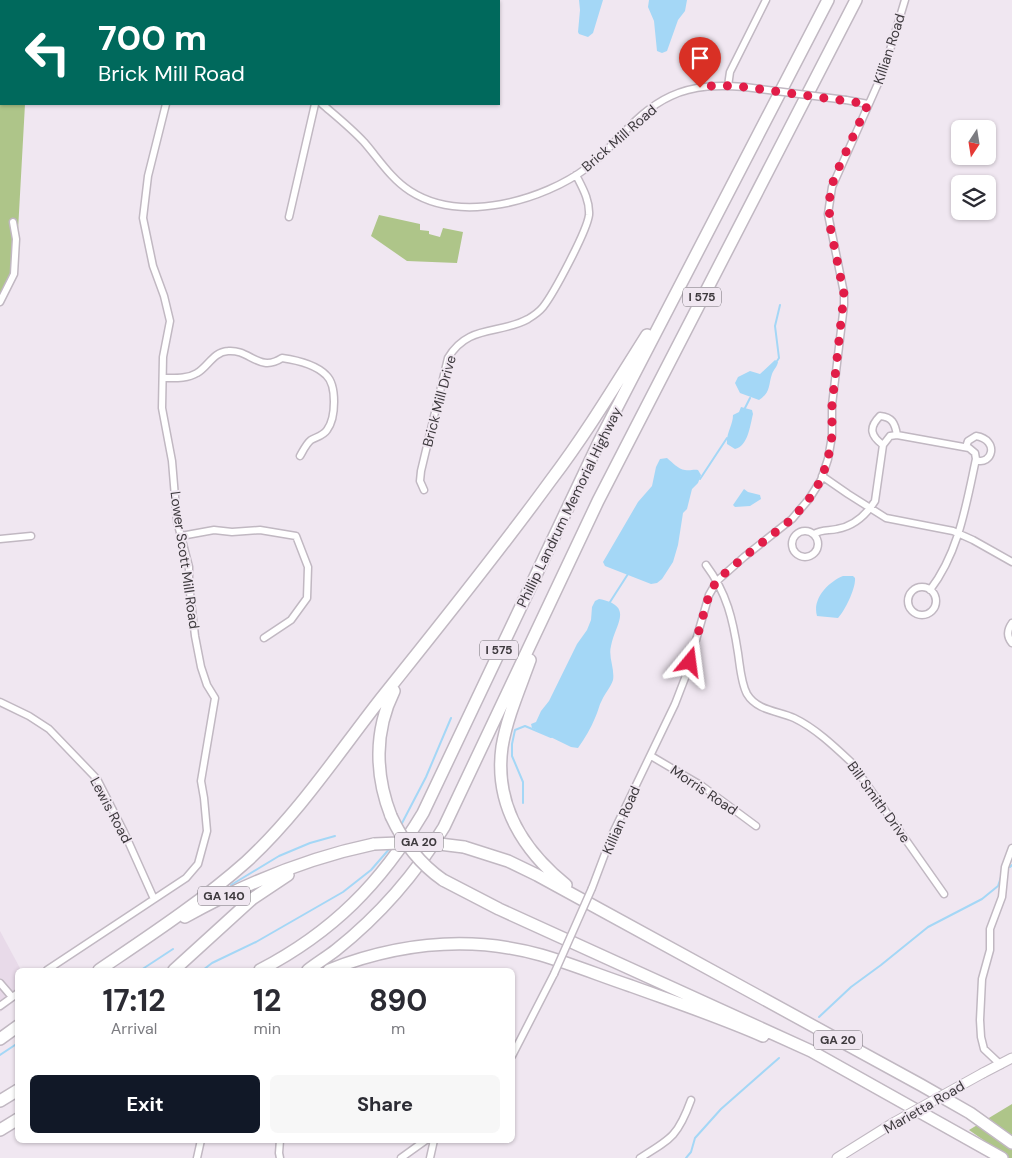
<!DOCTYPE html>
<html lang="en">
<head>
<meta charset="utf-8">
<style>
	:root { --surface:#fff; --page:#f7f7f7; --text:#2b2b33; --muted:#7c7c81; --accent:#111827 }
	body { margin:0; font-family:"DM Sans",sans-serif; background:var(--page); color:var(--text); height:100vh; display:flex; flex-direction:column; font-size:19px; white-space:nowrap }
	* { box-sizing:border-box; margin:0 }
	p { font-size:16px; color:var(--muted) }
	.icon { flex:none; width:28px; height:28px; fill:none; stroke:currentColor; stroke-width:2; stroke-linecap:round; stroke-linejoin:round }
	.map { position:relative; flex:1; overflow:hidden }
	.details { position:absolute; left:15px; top:968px; width:500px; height:175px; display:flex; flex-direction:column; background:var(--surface); border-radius:8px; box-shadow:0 1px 4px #0004 }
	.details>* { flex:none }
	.top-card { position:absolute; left:0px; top:0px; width:500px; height:105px; box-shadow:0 1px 4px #0004; background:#00695c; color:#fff; overflow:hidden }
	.needle { width:32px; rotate:192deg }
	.tools { position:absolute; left:951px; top:120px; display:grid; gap:10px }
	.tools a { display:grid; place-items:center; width:45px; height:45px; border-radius:8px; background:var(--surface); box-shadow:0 1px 4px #0004; font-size:25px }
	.pin { position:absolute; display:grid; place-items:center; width:42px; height:42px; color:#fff; margin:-51px -21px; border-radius:50% 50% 50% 0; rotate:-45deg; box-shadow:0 0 5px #0007 }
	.pin .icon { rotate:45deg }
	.me { position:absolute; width:55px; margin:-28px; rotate:16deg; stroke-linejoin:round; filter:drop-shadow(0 0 4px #0008) }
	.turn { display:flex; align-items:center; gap:18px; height:105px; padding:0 15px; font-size:22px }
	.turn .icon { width:65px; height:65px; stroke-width:2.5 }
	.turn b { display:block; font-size:35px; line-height:42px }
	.eta { display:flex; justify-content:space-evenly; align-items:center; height:85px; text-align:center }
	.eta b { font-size:30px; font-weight:700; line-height:35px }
	.action { display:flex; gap:10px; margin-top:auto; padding:10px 15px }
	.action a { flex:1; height:58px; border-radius:8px; background:var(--accent); color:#fff; font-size:20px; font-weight:700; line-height:58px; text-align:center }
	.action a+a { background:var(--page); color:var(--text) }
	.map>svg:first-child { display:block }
</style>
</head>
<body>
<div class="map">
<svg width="1012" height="1158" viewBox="0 0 1012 1158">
	<rect width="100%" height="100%" fill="#f0e7f1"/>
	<path fill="#e8dae9" d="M0,931l21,39h-3l-1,29 -17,13z"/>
	<path fill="#aec589" d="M0,69l1,35h24l-9,163 -16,29z
		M379,215l41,9v6l9,1v3l11,3 3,-9 20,4 -6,31 -50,-2 -36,-25z
		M1012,1104v54h-3l-40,-28z"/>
	<path fill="#a4d7f6" d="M579,0h24l-10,33 -5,4 -9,-3 -1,-2 2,-22z
		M649,0h38l-2,11 -7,9 -11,31 -5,2 -5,-2 -3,-30 -6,-14z
		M775,360l3,2c-1,5 -4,7 -6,12 -4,12 -1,18 -13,26l-19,-7 -5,-10 3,-6 12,-6 10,3z
		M741,407l11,3 1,4c-3,12 -5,32 -18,35l-8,-5c-1,-11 6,-19 6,-29l6,-3z
		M667,458c6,5 11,11 18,12 6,1 8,-1 13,0l3,5 -3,8 -6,6 -5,20 -4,4 -5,32 -5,17 -11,17 -5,4 -6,1 -46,-18 -2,-4 35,-60 14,-16 4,-19 4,-8z
		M744,489l4,3 12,3 1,4 -11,7 -15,1 -2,-2z
		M843,576h10l2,2c1,10 -10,33 -17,40l-21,-2c-5,-17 11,-34 26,-40z
		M599,599c36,7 16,25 12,47 -3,11 4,23 2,34 -2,7 -8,13 -11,20 -3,5 -4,12 -7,18 -4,10 -10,20 -17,30l-7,-1 -39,-19 -1,-4 5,-2 5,-11 8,-10 28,-57 10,-14 4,-10 1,-13 3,-6z"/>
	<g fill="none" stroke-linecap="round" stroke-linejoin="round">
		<path stroke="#a4d7f6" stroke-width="2" d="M0,81h1
			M777,361l2,-3 -4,-32 5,-21
			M745,408l5,-10
			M700,479l27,-41
			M610,602l18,-28
			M523,803v-21l-11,-26v-12l3,-14 10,-4 26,11
			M401,825l25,-48 25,-59
			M1010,867l2,-2
			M231,885l48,-29 31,-13 25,-7
			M141,970l32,-21
			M203,970l9,-7 44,-21 87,-50 28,-22 20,-23
			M819,1017l32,-30 30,-22 47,-38 54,-28 16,-13 3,-9
			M0,1055l18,-12
			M686,1158l5,-6 4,-14 26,-29 58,-51"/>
		<defs>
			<path id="street" d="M51,0l2,1
				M728,86l2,-14 36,-72
				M846,100l22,4
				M322,104c14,12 29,24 42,38 14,16 27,37 46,49 51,33 133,10 178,-24 29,-23 48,-55 83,-71 23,-11 49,-11 74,-9
				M289,217l26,-113
				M0,302l14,-28 2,-35 -3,-17
				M163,378c12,0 24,1 34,-5 11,-6 16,-21 31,-22 22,-2 31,22 54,7 14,2 33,6 44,17 11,10 10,43 1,55 -4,6 -11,7 -16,10 -5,4 -8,11 -11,16
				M883,445c-12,-9 -15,-17 -3,-29 12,1 15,7 17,19
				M966,447l2,-6 8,-5c24,4 16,30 0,24
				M822,476l26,18 38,24 67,13 20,9 39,22
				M424,490l-4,-9 1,-10 27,-113c20,-34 51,-23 80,-39 5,-3 11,-7 15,-12 11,-14 44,-76 46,-92 1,-15 -7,-28 -13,-40
				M792 544a13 13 0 1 1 26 0a13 13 0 1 1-26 0Z
				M814,534c8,-5 15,-3 23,-5 18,-3 29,-14 38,-28l8,-56 7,-9 7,-1 72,13 6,5 1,6c-10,46 -17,93 -46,131
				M181,536l33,-6 18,2 28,-2 36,6 12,31 -1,31 -16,22 -27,18
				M0,539l31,-3
				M706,565c21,28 27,55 32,88 2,13 3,30 9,41 10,17 32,17 47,24 21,10 40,28 57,44l93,132
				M908 601a14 14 0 1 1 28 0a14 14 0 1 1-28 0Z
				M1012,623c-5,7 -5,14 0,20
				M0,702l29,14 20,13 48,50 27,53 30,67
				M651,756l51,30 54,40
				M592,888l20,-53 63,-131 10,-26 24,-83 8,-14 27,-24 48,-38 17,-20 12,-19 7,-21 4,-23v-31l12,-100v-12l-16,-79 4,-27 52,-117 21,-70
				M47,970l139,-92 12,-14 9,-33 -3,-33 -3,-17 14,-83 -8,-13 -6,-18 -6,-31 -6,-52v-17l-12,-46 -5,-60 -10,-53 1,-51 7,-36 -6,-25 -11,-30 -10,-48 5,-42 18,-72
				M0,983l12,14
				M0,1006l18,-13
				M512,1056l42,-82
				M1001,1065l-17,-16 -3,-12 -1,-17 2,-41 8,-29v-21l12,-32 3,-30 7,-19
				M280,1140l-1,13 1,5
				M197,1158l4,-18
				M401,1158l25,-18
				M430,1158l4,-18
				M640,1158c31,-19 38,-22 51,-58"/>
			<path id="secondary" d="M983,1073l29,-15
				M837,1158l56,-35"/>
			<path id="highway" d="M530,660c-10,28 -23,57 -28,87 -8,58 22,104 64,138
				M391,816c-16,-41 -17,-85 3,-125
				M464,847l44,14 29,14 384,210 49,28 42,30
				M443,880l56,29 312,142 191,107
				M185,917c59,-33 122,-59 189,-73
				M99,970c50,-34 102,-68 147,-108 50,-46 89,-104 130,-157 59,-74 119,-148 175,-225 35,-46 65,-96 96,-145
				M174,970l78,-71 36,-24
				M260,970c73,-38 121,-87 163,-157l176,-371 229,-442
				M308,970c9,-7 19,-13 28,-20 44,-35 79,-75 108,-123l154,-326 258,-501
				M329,970c69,-27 140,-35 212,-15 31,9 60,21 90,31 44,16 89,31 132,50
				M0,1039l18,-13
				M0,1101l18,-11
				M0,1130l18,-11"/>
		</defs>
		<use href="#street" stroke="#c1b8c2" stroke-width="9"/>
		<use href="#secondary" stroke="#c1b8c2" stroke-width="11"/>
		<use href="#highway" stroke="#c1b8c2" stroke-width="14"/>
		<use href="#street" stroke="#fff" stroke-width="6"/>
		<use href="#secondary" stroke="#fff" stroke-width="9"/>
		<use href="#highway" stroke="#fff" stroke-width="11"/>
		<defs>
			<path id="street-bridge" d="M745,87l101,13
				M554,974l38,-86"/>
			<path id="secondary-bridge" d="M893,1123l90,-50"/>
			<path id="highway-bridge" d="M391,816c12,26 29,48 52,64
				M374,844l49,-2 41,5"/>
		</defs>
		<use href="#street-bridge" stroke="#c1b8c2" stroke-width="9" stroke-linecap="butt"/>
		<use href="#secondary-bridge" stroke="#c1b8c2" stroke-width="11" stroke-linecap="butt"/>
		<use href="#highway-bridge" stroke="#c1b8c2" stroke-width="14" stroke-linecap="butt"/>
		<use href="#street-bridge" stroke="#fff" stroke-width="6"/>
		<use href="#secondary-bridge" stroke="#fff" stroke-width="9"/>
		<use href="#highway-bridge" stroke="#fff" stroke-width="11"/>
	</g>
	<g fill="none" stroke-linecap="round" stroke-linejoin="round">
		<path stroke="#e11d48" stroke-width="9" stroke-dasharray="0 16.2" d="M690,662l19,-67 8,-15 27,-23 48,-38 17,-20 12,-19 7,-21 4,-23v-31l12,-111 -14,-68 -1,-25 5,-23 34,-74 -123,-17 -29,-2 -16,3"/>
	</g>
	<g text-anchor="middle" stroke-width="4" stroke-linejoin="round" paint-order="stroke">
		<g fill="#f0e7f1" stroke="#736e74" stroke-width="1">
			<rect x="683" y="287.5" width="38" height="19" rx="4"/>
			<rect x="480" y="640.5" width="38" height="19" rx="4"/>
			<rect x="395" y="832.5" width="48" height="19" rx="4"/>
			<rect x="198" y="886.5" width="52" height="19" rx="4"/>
			<rect x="814" y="1030.5" width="48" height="19" rx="4"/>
		</g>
		<g font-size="12" font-weight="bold" fill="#3e3a3e">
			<text x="702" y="301">I 575</text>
			<text x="499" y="654">I 575</text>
			<text x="419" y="846">GA 20</text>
			<text x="224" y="900">GA 140</text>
			<text x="838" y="1044">GA 20</text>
		</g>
		<g font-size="14" fill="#3e3a3e" stroke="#f0e7f1">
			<text transform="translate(889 49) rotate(-72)" y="5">Killian Road</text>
			<text transform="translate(619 138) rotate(-41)" y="5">Brick Mill Road</text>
			<text transform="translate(439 401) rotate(-75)" y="5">Brick Mill Drive</text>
			<text transform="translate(569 507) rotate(-64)" y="5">Phillip Landrum Memorial Highway</text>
			<text transform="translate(185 560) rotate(82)" y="5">Lower Scott Mill Road</text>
			<text transform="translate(704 790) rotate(34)" y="5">Morris Road</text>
			<text transform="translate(879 802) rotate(54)" y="5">Bill Smith Drive</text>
			<text transform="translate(111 810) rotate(62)" y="5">Lewis Road</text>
			<text transform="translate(621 820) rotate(-66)" y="5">Killian Road</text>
			<text transform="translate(924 1107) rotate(-30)" y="5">Marietta Road</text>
		</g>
	</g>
</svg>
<div class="tools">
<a><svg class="needle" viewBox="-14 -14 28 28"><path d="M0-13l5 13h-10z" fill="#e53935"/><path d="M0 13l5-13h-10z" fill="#7c7c81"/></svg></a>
<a><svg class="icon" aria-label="layers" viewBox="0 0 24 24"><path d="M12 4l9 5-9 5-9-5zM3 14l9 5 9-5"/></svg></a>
</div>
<div class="pin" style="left:700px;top:88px;background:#d93025"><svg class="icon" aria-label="arrive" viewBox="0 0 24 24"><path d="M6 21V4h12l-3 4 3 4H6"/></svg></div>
<svg class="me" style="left:690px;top:662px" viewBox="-20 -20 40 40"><path d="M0-17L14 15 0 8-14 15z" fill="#e11d48" stroke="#fff" stroke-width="4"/></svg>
<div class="top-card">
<div class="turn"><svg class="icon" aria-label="left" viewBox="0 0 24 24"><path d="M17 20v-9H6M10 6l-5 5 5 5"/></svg><div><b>700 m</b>Brick Mill Road</div></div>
</div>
<section class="details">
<div class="eta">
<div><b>17:12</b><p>Arrival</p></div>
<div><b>12</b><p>min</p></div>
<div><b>890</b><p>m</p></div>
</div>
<div class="action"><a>Exit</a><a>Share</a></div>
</section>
</div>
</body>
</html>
